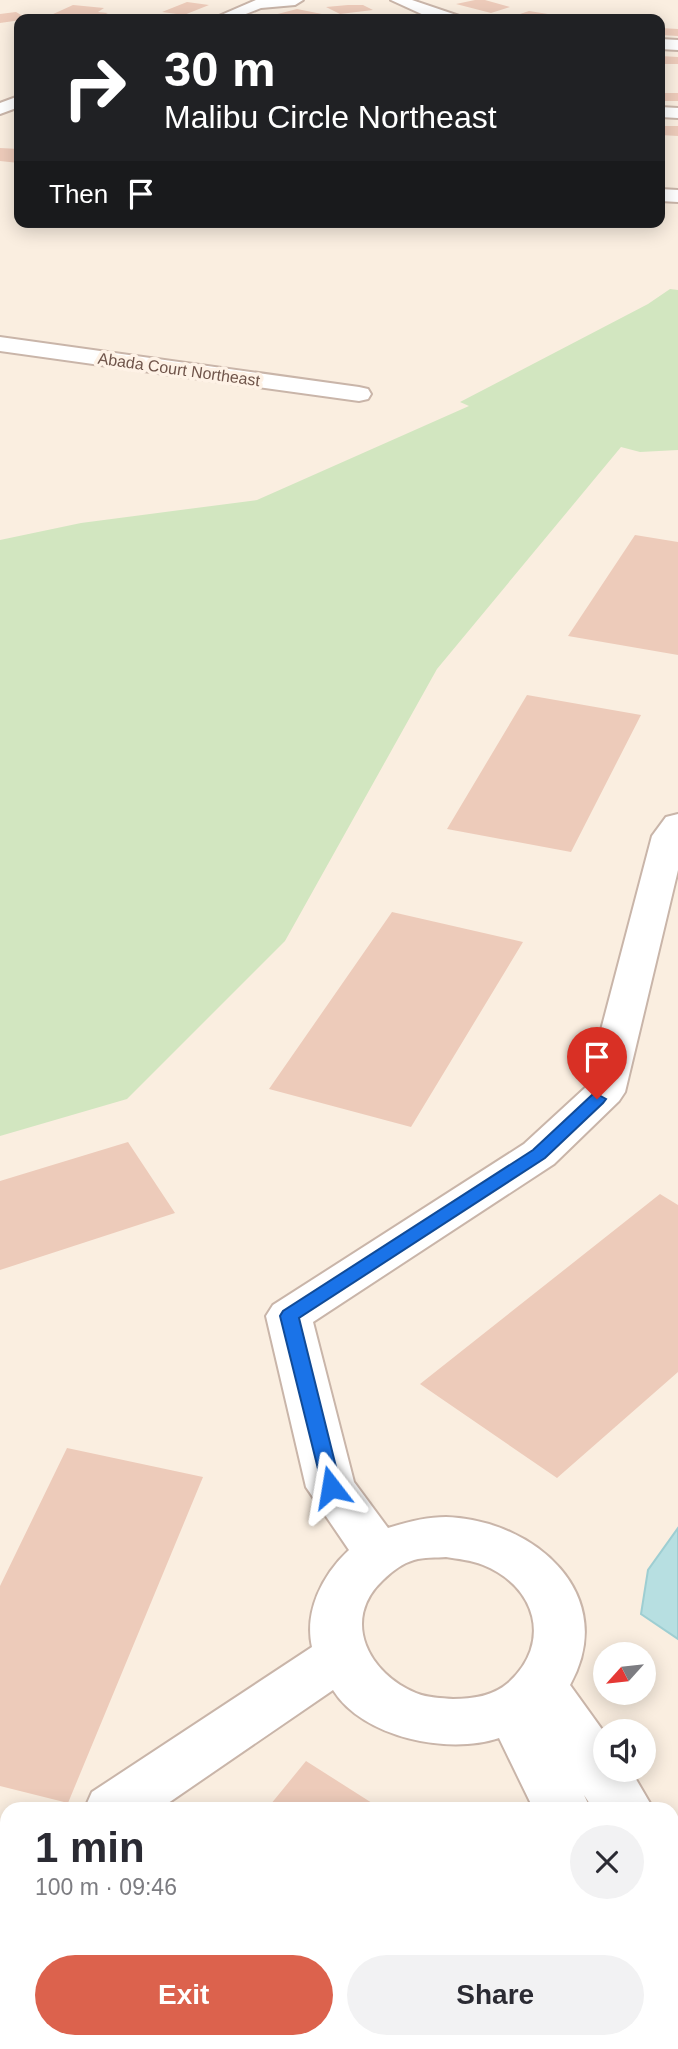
<!DOCTYPE html>
<html lang="en">
<head>
<meta charset="utf-8">
<style>
	:root { --surface:#fff; --page:#f2f2f3; --text:#2b2b33; --muted:#7c7c81; --accent:#dc624d }
	body { margin:0; font-family:Helvetica,sans-serif; background:var(--page); color:var(--text); height:100vh; display:flex; flex-direction:column; font-size:26px; white-space:nowrap }
	* { box-sizing:border-box; margin:0 }
	p { font-size:23px; color:var(--muted) }
	.icon { flex:none; width:38px; height:38px; fill:none; stroke:currentColor; stroke-width:2; stroke-linecap:round; stroke-linejoin:round }
	.map { position:relative; flex:1; overflow:hidden }
	.details { position:absolute; left:0px; top:1802px; width:679px; height:247px; display:flex; flex-direction:column; background:var(--surface); border-radius:21px 21px 0 0; box-shadow:0 4px 18px #0003 }
	.details>* { flex:none }
	.banner { position:absolute; left:14px; top:14px; width:651px; height:214px; border-radius:14px; box-shadow:0 4px 18px #0003; background:#202124; color:#fff; overflow:hidden }
	.needle { width:46px; rotate:243deg }
	.fabs { position:absolute; left:593px; top:1642px; display:grid; gap:14px }
	.fabs a { display:grid; place-items:center; width:63px; height:63px; border-radius:50%; background:var(--surface); box-shadow:0 4px 18px #0003; font-size:35px }
	.pin { position:absolute; display:grid; place-items:center; width:60px; height:60px; color:#fff; margin:-72px -30px; border-radius:50% 50% 50% 0; rotate:-45deg; box-shadow:0 0 7px #0007 }
	.pin .icon { rotate:45deg }
	.me { position:absolute; width:77px; margin:-38px; rotate:346deg; stroke-linejoin:round; filter:drop-shadow(0 0 5px #0008) }
	.turn { display:flex; align-items:center; gap:24px; height:147px; padding:0 35px; font-size:32px }
	.turn .icon { width:91px; height:91px; stroke-width:2.5 }
	.turn b { display:block; font-size:49px; line-height:60px }
	.then { display:flex; align-items:center; height:66px; padding:0 35px; background:#0003; gap:14px; font-size:26px }
	.round { display:grid; place-items:center; flex:none; width:74px; height:74px; border-radius:37px; background:var(--page) }
	.overview { display:flex; align-items:center; justify-content:space-between; height:119px; padding:0 35px }
	h1 { font-size:42px; font-weight:600; line-height:52px }
	.cta { display:flex; gap:14px; margin-top:auto; padding:14px 35px }
	.cta a { flex:1; height:80px; border-radius:42px; background:var(--accent); color:#fff; font-size:28px; font-weight:600; line-height:80px; text-align:center }
	.cta a+a { background:var(--page); color:var(--text) }
	.map>svg:first-child { display:block }
</style>
</head>
<body>
<div class="map">
<svg width="678" height="2049" viewBox="0 0 678 2049">
	<rect width="100%" height="100%" fill="#faeee0"/>
	<path fill="#d2e6c0" d="M670,289l8,1v160l-38,2 -19,-5 -184,222 -152,272 -158,158 -127,37v-596l81,-17 176,-23 212,-94 -9,-4 188,-98z"/>
	<path fill="#b7dfe1" stroke="#9eced2" stroke-width="2" d="M678,1528v111l-37,-25 7,-44z"/>
	<path fill="#edcbba" d="M475,0h10l25,7 -19,6 -35,-9z
		M187,2l22,3 -25,10 -22,-3z
		M73,5l31,3 -6,4 10,1 -14,6 -43,-4z
		M348,5h15l10,5 -33,4 -14,-7z
		M297,9l30,6 -16,4 -45,-2z
		M529,11l38,6 -59,1z
		M16,12l12,7 -28,4v-9z
		M660,28l18,1v7l-18,-1z
		M660,56l18,1v7h-18z
		M660,93h18v8h-18z
		M660,126h18v10l-18,-1z
		M0,148l19,1v14l-19,-2z
		M607,222h38v4l-39,-2z
		M635,535l43,7v113l-110,-19z
		M527,695l114,20 -70,137 -124,-23z
		M392,912l131,30 -112,185 -142,-38z
		M128,1142l47,71 -175,57v-89z
		M660,1194l18,11v167l-121,106 -137,-94z
		M67,1448l136,29 -135,326 -68,-17v-200z
		M306,1761l77,49h-117z
		M72,2042h232l-5,7h-232z"/>
	<g fill="none" stroke-linecap="round" stroke-linejoin="round">
		<defs>
			<path id="minor" d="M256,0h47l-8,5 -34,3 -28,11h-21z
				M391,0h21l56,19 -42,-3z
				M660,39l18,1v10l-18,-1z
				M19,96v11l-19,7v-11z
				M660,107l18,1v10l-18,-1z
				M660,189l18,1v12l-18,-1z
				M0,337l359,50 9,2 3,5 -3,5 -9,2 -359,-50z
				M678,814v56l-53,222 -6,9 -65,63 -241,158 41,160 34,46c19,-6 38,-11 58,-11 89,3 174,78 124,168l36,50v34h24l24,41h-60l-10,-15 7,15h-57l-35,-72c-50,17 -136,0 -166,-48l-175,120h-74l8,-18 220,-145c-8,-35 10,-72 37,-97l-43,-63 -40,-171 7,-11 251,-161 62,-57 66,-251 14,-19zM446,1557c12,2 25,3 37,8 53,21 70,78 25,118 -15,13 -35,16 -55,16 -12,-1 -25,-1 -37,-6 -47,-19 -76,-73 -33,-113 8,-8 20,-17 31,-20 10,-3 22,-2 32,-3z
				M7,1853v55l-7,2v-55z
				M672,1862l6,3v64l-6,-2z
				M672,2017l6,2v30h-46l-2,-7h42z"/>
		</defs>
		<use href="#minor" stroke="#c9b5a9" stroke-width="4"/>
		<use href="#minor" fill="#fff" fill-rule="evenodd"/>
	</g>
	<path fill="#1a73e8" stroke="#114b97" stroke-width="2" d="M597,1094l9,5 -3,4 -58,55 -246,160 42,169 -3,6h-14l-44,-177 3,-5 250,-161 59,-55z"/>
	<g text-anchor="middle" stroke-width="7" stroke-linejoin="round" paint-order="stroke">
		<g font-size="16" fill="#6f544a" stroke="#fef2e6">
			<text transform="translate(179 369) rotate(8)" y="6">Abada Court Northeast</text>
		</g>
	</g>
</svg>
<div class="fabs">
<a><svg class="needle" viewBox="-14 -14 28 28"><path d="M0-13l5 13h-10z" fill="#e53935"/><path d="M0 13l5-13h-10z" fill="#7c7c81"/></svg></a>
<a><svg class="icon" aria-label="sound" viewBox="0 0 24 24"><path d="M4 9h4l5-4v14l-5-4H4zM17 9q2 3 0 6"/></svg></a>
</div>
<div class="pin" style="left:597px;top:1099px;background:#d93025"><svg class="icon" aria-label="arrive" viewBox="0 0 24 24"><path d="M6 21V4h12l-3 4 3 4H6"/></svg></div>
<svg class="me" style="left:331px;top:1487px" viewBox="-20 -20 40 40"><path d="M0-17L14 15 0 8-14 15z" fill="#1a73e8" stroke="#fff" stroke-width="4"/></svg>
<div class="banner">
<div class="turn"><svg class="icon" aria-label="right" viewBox="0 0 24 24"><path d="M7 20v-9h11M14 6l5 5-5 5"/></svg><div><b>30 m</b>Malibu Circle Northeast</div></div>
<div class="then">Then<svg class="icon" aria-label="arrive" viewBox="0 0 24 24"><path d="M6 21V4h12l-3 4 3 4H6"/></svg></div>
</div>
<section class="details">
<div class="overview"><div><h1>1 min</h1><p>100 m · 09:46</p></div><a class="round"><svg class="icon" aria-label="close" viewBox="0 0 24 24"><path d="M6 6l12 12M18 6L6 18"/></svg></a></div>
<div class="cta"><a>Exit</a><a>Share</a></div>
</section>
</div>
</body>
</html>
